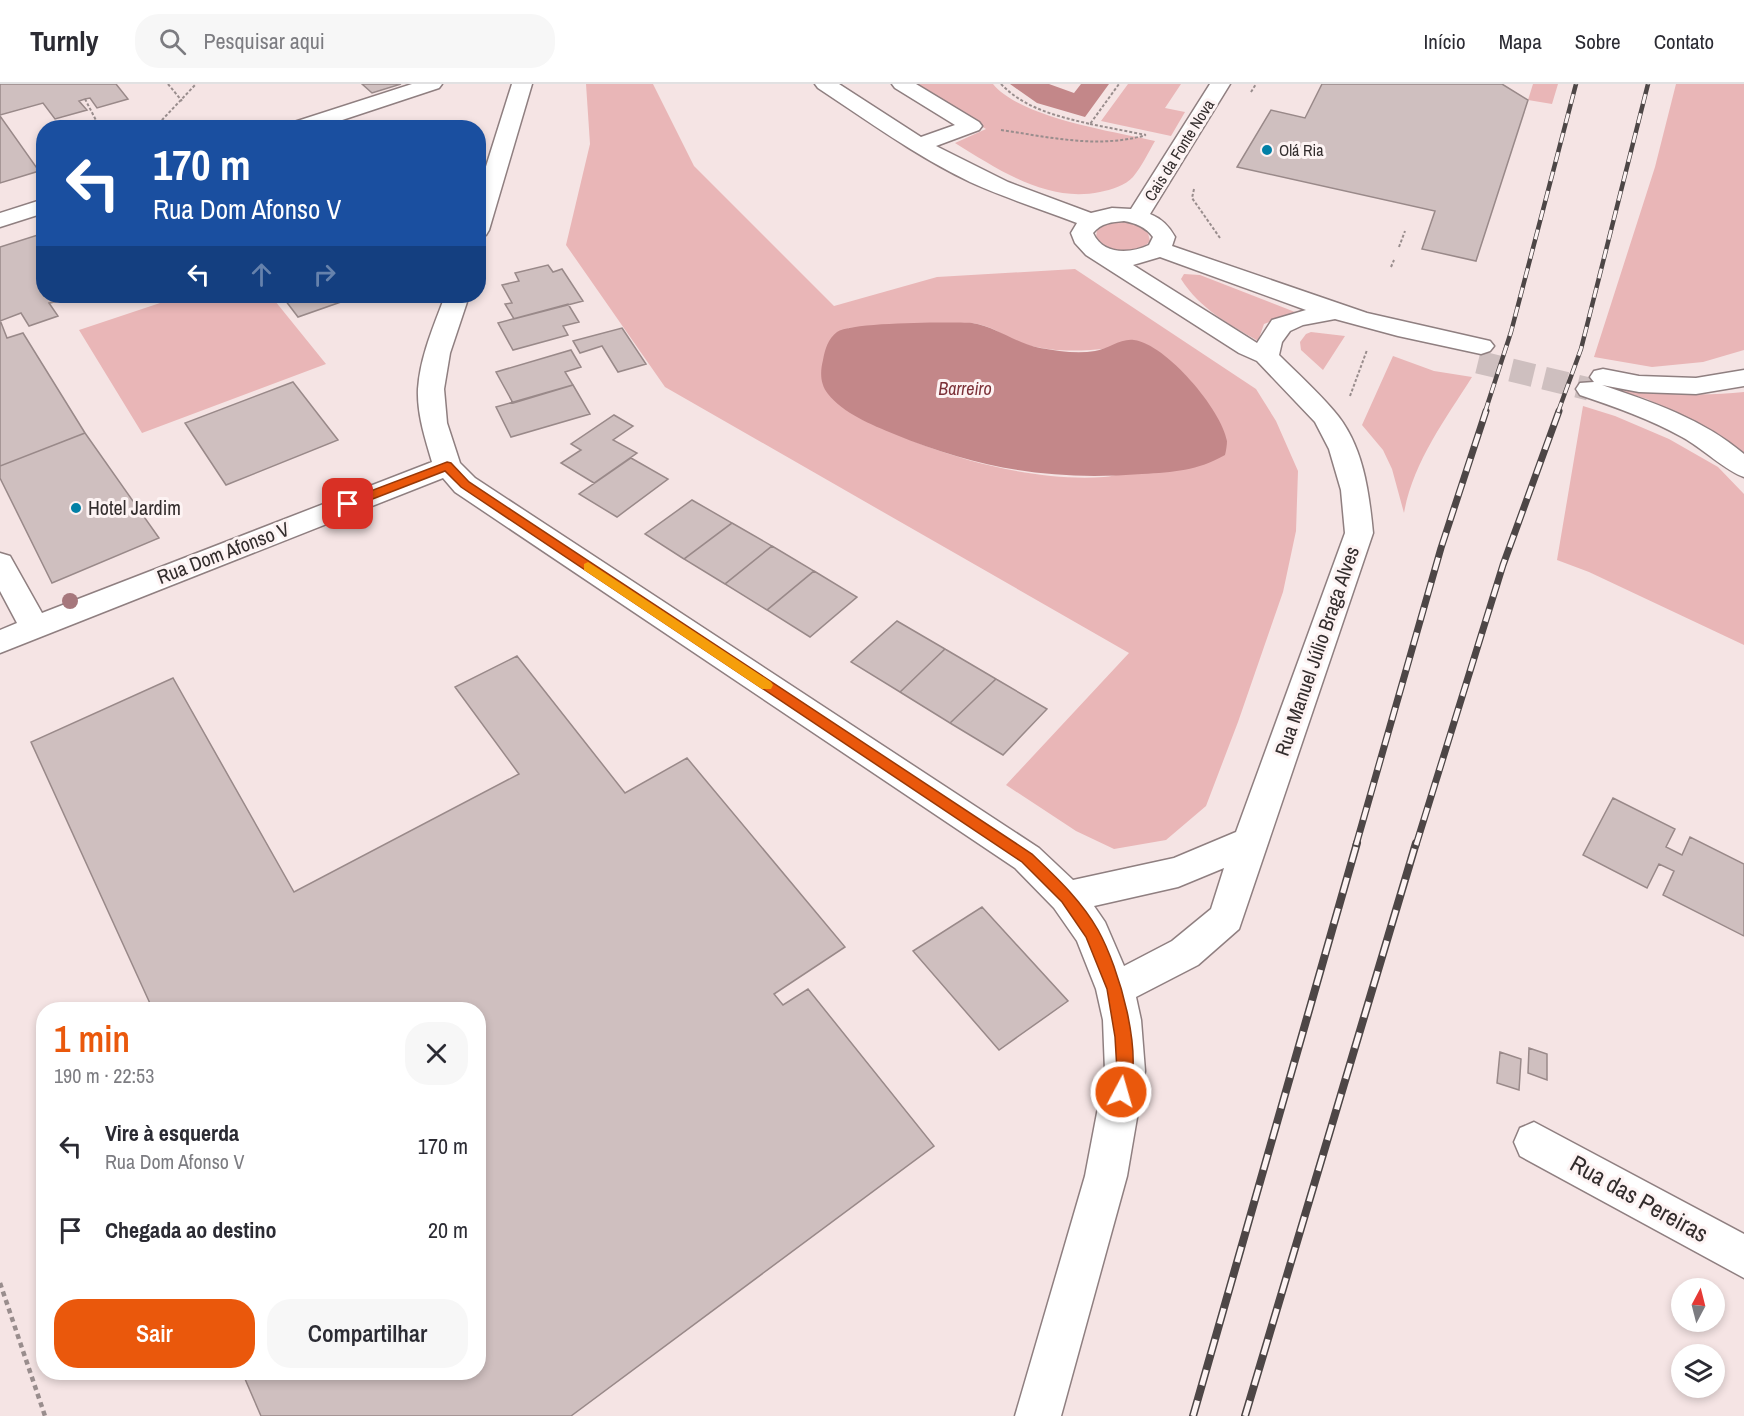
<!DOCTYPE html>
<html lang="pt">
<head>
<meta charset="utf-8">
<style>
	:root { --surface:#fff; --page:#f7f7f7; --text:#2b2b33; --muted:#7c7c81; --line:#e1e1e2; --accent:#ea580c }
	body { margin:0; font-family:"Archivo Narrow",sans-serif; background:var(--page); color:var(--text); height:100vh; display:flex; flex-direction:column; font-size:22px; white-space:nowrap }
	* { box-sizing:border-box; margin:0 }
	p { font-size:20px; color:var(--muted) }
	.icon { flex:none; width:33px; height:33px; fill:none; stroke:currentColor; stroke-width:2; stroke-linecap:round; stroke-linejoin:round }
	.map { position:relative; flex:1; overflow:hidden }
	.details { position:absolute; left:36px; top:918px; width:450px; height:378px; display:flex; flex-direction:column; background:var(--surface); border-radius:24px; box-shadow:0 3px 9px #0003 }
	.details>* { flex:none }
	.hud { position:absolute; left:36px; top:36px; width:450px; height:183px; border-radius:24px; box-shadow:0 3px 9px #0003; background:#1a4fa0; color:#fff; overflow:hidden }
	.needle { width:39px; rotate:7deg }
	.tools { position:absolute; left:1671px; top:1194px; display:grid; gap:12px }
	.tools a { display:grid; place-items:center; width:54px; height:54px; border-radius:50%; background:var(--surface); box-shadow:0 3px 9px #0003; font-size:30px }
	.pin { position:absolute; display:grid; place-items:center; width:51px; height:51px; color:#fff; margin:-26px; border-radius:12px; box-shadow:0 3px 9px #0006 }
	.me { position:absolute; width:66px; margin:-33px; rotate:6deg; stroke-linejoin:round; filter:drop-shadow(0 0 4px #0008) }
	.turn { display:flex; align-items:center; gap:21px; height:126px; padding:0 18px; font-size:27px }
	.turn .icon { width:78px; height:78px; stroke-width:2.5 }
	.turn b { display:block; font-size:42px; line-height:51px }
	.lanes { display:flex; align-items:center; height:57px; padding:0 18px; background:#0003; justify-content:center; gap:30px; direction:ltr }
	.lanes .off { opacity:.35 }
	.round { display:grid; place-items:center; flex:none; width:63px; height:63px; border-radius:24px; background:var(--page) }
	.summary { display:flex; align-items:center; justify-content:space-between; height:102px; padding:0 18px }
	h1 { font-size:36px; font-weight:600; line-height:45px; color:var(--accent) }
	.action { display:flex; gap:12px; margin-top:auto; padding:12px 18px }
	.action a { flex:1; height:69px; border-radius:24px; background:var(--accent); color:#fff; font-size:24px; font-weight:600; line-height:69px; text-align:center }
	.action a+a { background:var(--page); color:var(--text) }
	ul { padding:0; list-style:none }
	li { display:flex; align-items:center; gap:18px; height:84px; padding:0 18px }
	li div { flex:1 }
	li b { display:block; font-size:22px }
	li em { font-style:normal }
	header { display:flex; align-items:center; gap:36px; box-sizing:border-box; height:84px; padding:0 30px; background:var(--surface); border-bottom:2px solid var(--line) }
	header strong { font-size:28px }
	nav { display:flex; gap:33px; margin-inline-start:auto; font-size:21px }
	.search { width:420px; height:54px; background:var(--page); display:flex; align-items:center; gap:15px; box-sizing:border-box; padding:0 21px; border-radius:24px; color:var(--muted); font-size:22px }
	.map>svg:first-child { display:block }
</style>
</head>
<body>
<header>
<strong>Turnly</strong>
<div class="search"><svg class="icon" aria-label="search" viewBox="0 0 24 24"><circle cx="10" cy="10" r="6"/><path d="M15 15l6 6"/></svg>Pesquisar aqui</div>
<nav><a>Início</a><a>Mapa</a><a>Sobre</a><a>Contato</a></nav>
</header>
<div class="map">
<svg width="1744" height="1332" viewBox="0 0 1744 1332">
	<rect width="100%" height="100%" fill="#f5e4e4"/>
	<path fill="#e9b6b7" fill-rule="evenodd" d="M586,0h67l41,82 140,140 103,-29 138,-8 181,120 20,32 22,50 -2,60 -13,61 -45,130 -32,84 -40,34 -52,9 -38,-18 -70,-46 123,-132 -464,-266 -99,-142 24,-101zM972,239c26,4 33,16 55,22 43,11 77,3 119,-1 41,26 62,54 81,98 -28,8 -56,16 -84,24 -12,4 -26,10 -39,11 -84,6 -196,-29 -266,-74l10,-75z
		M911,0h82c28,34 119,47 162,57 -7,12 -13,25 -22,36 -7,8 -22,13 -33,15 -53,11 -101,-22 -145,-49l31,-14z
		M1128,0h53l-16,24 20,4 -14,24 -70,-15z
		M1533,0h25l-6,20 -24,-4z
		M1676,0h68v266l-41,12 -51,5 -58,-10 61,-190z
		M1124,138l15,4 9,7 2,8c-13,16 -41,12 -54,-3l1,-9 11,-6z
		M1184,190l16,1 95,37 -31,12 -6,17c-29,-17 -58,-32 -77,-62z
		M181,212h90l55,68 -184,69 -63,-103z
		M1311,248l34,4 -22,34 -22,-20 -1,-8 6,-8z
		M1393,272l41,15 38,6c-27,43 -59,85 -68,136l-12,-44 -9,-19 -21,-25z
		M1605,303c47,6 92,10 139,5v63l-65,-40 -32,-16z
		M1583,322l32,10 54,23 49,28 26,27v151l-155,-73 -32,-12z"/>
	<path fill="#c38789" d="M1010,0h39l25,9 7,-9h28l-24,33 -48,-14z
		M972,239c25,4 43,20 68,25 18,3 37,6 55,3 13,-2 26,-13 39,-11 32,4 88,70 93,101 0,4 -1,10 -2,14 -28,16 -51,17 -83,19 -91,7 -163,-5 -248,-40 -22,-9 -51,-21 -66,-40 -8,-10 -8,-22 -5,-34 2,-11 5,-21 14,-28 16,-10 112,-10 135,-9z"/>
	<path fill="#cfbfbf" stroke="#998989" stroke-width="1.5" d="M0,0h116l12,15 -31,9 -7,-10 -5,1 -6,2 8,9 -32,9 -12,-16 -43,12z
		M362,0h39l-29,9z
		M1322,0h180l26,16 -52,161 -54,-12 13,-38 -198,-44 34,-57 34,8z
		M0,32l39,55 -39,12z
		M44,149v63h46l-41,7 9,13 -29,10 -8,-13 -21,8v-74z
		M548,181l5,7 9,-3 21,32 -69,18 -9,-15 7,-1 -10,-18 17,-4 -4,-8z
		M282,212h76l-60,21z
		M568,220l11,18 -16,4 5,9 -55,15 -15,-27z
		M0,236l7,18 16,-5 62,100 -85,33z
		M622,244l24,36 -28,8 -16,-26 -22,7 -7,-12z
		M571,266l10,17 -16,5 8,13 -60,18 -17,-31z
		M293,298l45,58 -112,45 -41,-62z
		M573,301l17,29 -79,23 -15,-30z
		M614,331l19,11 -20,14 24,13 -43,30 -33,-20 20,-13 -10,-6z
		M85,349l74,105 -107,45 -52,-105v-12z
		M631,374l37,21 -51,38 -38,-23z
		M692,416l40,23 -48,36 -39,-25z
		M732,439l40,23 -47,38 -41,-25z
		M772,462l42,25 -47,39 -42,-26z
		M814,487l43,26 -47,40 -43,-27z
		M897,537l48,28 -45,43 -49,-30z
		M945,565l51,30 -46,44 -50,-31z
		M517,572l108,137 62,-35 158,189 -71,47 9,11 25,-16 126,157 -363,270h-310l-19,-44h236v-362h-325l-122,-268 142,-64 121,214 225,-118 -64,-87z
		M996,595l51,30 -44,46 -53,-32z
		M1613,714l62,31 -9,18 16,8 8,-18 54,27v72l-81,-41 11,-24 -15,-7 -12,24 -64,-33z
		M982,823l86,94 -69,49 -86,-99z
		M1529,964l18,6v26l-19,-7z
		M1500,968l21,7 -2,31 -22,-7z"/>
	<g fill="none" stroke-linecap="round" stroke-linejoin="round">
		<path stroke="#cebfbf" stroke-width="23" stroke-dasharray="23 11" stroke-linecap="butt" d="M1478,278l111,27"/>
		<defs>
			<path id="minor" d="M412,0h30l-3,4 -121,40h-33l3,-4z
				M512,0h20l-43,146 -3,5 -8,2v-45z
				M815,0h24l82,53 34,-12 -60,-37 -3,-4h24l63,38 3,4 -3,4 -43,16 72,36 83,31 21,-5 19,1 79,-125h20l-80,130c12,5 19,12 25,23l-3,9 195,67 123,28 4,5 -4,5 -9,3 -83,-18 -63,-17 -32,6 -13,6 -8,11 -3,13c18,18 38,36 55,56 29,33 35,80 39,122l-134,396 -41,36 -62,32 5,23 4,51 -18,105 -66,240h-46l70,-240 20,-105 -2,-51 -7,-31 -19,-48 -23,-33 -39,-40 -560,-376 -12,-14 -443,175v-23l17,-7 -17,-32v-38l10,3 32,57 390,-151c-7,-24 -15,-48 -14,-73 2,-32 16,-64 27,-93h24l-19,57 -6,36 3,34 13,40 15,15 564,370 34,32 101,-22 62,-26 109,-299 -4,-43 -12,-41 -14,-27 -58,-61 -18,-8 -153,-98 -11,-12 -4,-10 6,-10c-36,-14 -72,-25 -107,-41 -54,-26 -102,-61 -152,-94zM1124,137c11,2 22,6 29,16l-4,8c-19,9 -46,10 -56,-12 8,-10 19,-11 31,-12zM1160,173l146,53 -34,10 -15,23 -124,-78zM1224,784l-13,41 -39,32 -48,25 -19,-44 -11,-16 84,-19z
				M44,115v14l-44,14v-14z
				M1603,285l36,7 57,2 48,-8v16l-48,8 -57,-2 -37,-7c50,17 101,34 142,69v23c-17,-5 -43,-30 -62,-40 -32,-18 -67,-30 -102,-42l-4,-6 4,-6 14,-1 -4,-5 4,-6z
				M1534,1038l210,112v44l-224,-122 -6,-14 6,-14z"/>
		</defs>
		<use href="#minor" stroke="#8f7f80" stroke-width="3"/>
		<path stroke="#998d8d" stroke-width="2" stroke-dasharray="3 2" stroke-linecap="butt" d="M168,0l14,17
			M1001,0c24,25 56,32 89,40l29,-40
			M1251,8l5,-8
			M85,15l15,29
			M1090,40l56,11
			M149,44l13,-8 34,-36
			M1001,46c48,7 97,19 145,5
			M1194,105l-2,9 28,40
			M1399,163l6,-16
			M1391,183l3,-7
			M1350,312l17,-46"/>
		<path stroke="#998d8d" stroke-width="4.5" stroke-dasharray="5 4" stroke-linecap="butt" d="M0,1199l45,133"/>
		<use href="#minor" fill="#fff" fill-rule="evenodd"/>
		<defs>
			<path id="rail-far2" d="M1485,328l26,-80 65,-248
				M1558,328l23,-63 67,-265"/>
			<path id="rail-far1" d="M1356,761l85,-297 45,-137
				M1416,761l87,-280 56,-154"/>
			<path id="rail" d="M1193,1332l164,-573
				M1245,1332l171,-573"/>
		</defs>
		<use href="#rail-far2" stroke="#4d4646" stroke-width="4.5"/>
		<use href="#rail-far1" stroke="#4d4646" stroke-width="7"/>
		<use href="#rail" stroke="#4d4646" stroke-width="8"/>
		<use href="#rail-far2" stroke="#fdf3f3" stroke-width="3" stroke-dasharray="10" stroke-linecap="butt"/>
		<use href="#rail-far1" stroke="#fdf3f3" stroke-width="4.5" stroke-dasharray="13" stroke-linecap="butt"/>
		<use href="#rail" stroke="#fdf3f3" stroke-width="5" stroke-dasharray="16" stroke-linecap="butt"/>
	</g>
	<circle fill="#a6777c" cx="70" cy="517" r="8"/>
	<path fill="#ea580c" stroke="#983908" stroke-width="1.5" d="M447,378l4,1 18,19 563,372c24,23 49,46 66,76 21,38 47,125 29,167l-6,2 -6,-2 -2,-5 4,-21 -2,-34 -8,-48 -21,-52 -24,-35 -40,-40 -561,-375 -16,-16 -93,36h-8l-2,-3 2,-3z"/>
	<path fill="#f59e0b" d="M588,478l183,120 2,3 -2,4h-9l-178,-119v-6z"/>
	<g fill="#0280a6" stroke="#fdf3f3" stroke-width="2">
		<circle cx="1267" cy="66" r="6"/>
		<circle cx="76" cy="424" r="6"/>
	</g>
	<g text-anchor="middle" stroke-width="6" stroke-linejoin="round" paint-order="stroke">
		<g font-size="16" fill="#332d2d" stroke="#fdf3f3">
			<text transform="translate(1179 66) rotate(-58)" y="6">Cais da Fonte Nova</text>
		</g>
		<g font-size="16" fill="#332d2d" stroke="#fdf3f3" text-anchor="start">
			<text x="1279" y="72">Olá Ria</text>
		</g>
		<g font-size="18" font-style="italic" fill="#7c3138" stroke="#fdf3f3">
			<text x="965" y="311">Barreiro</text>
		</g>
		<g font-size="20" fill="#332d2d" stroke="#fdf3f3" text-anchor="start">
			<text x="88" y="431">Hotel Jardim</text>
		</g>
		<g font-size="20" fill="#332d2d" stroke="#fdf3f3">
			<text transform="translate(223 469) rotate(-21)" y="7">Rua Dom Afonso V</text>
			<text transform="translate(1317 567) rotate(-71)" y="7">Rua Manuel Júlio Braga Alves</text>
		</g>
		<g font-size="24" fill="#332d2d" stroke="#fdf3f3">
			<text transform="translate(1639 1115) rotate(29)" y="8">Rua das Pereiras</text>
		</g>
	</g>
</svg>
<div class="tools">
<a><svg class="needle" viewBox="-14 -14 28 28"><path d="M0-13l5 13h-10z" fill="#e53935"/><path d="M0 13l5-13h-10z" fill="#7c7c81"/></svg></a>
<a><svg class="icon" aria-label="layers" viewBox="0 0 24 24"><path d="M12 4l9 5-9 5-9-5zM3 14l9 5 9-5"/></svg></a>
</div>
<div class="pin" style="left:348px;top:420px;background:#d93025"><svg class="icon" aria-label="arrive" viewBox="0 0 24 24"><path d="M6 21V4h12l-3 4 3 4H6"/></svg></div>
<svg class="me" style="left:1121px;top:1008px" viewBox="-20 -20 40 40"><circle r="17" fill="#ea580c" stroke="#fff" stroke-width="3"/><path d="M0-11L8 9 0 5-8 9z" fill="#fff"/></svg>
<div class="hud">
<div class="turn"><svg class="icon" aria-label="left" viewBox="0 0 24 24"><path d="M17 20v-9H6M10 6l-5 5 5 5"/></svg><div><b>170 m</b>Rua Dom Afonso V</div></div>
<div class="lanes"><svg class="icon" aria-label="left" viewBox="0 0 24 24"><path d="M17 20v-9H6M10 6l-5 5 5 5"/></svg><svg class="icon off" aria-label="ahead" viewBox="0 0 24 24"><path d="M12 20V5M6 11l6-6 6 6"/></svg><svg class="icon off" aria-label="right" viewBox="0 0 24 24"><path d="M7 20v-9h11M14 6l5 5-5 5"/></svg></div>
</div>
<section class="details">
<div class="summary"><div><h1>1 min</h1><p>190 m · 22:53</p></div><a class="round"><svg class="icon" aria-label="close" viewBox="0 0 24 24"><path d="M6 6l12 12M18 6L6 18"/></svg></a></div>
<ul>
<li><svg class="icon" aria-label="left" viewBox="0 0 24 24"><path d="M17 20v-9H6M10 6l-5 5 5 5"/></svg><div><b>Vire à esquerda</b><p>Rua Dom Afonso V</p></div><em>170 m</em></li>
<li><svg class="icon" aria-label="arrive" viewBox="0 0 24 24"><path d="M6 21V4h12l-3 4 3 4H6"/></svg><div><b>Chegada ao destino</b></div><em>20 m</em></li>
</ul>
<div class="action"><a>Sair</a><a>Compartilhar</a></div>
</section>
</div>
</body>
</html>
